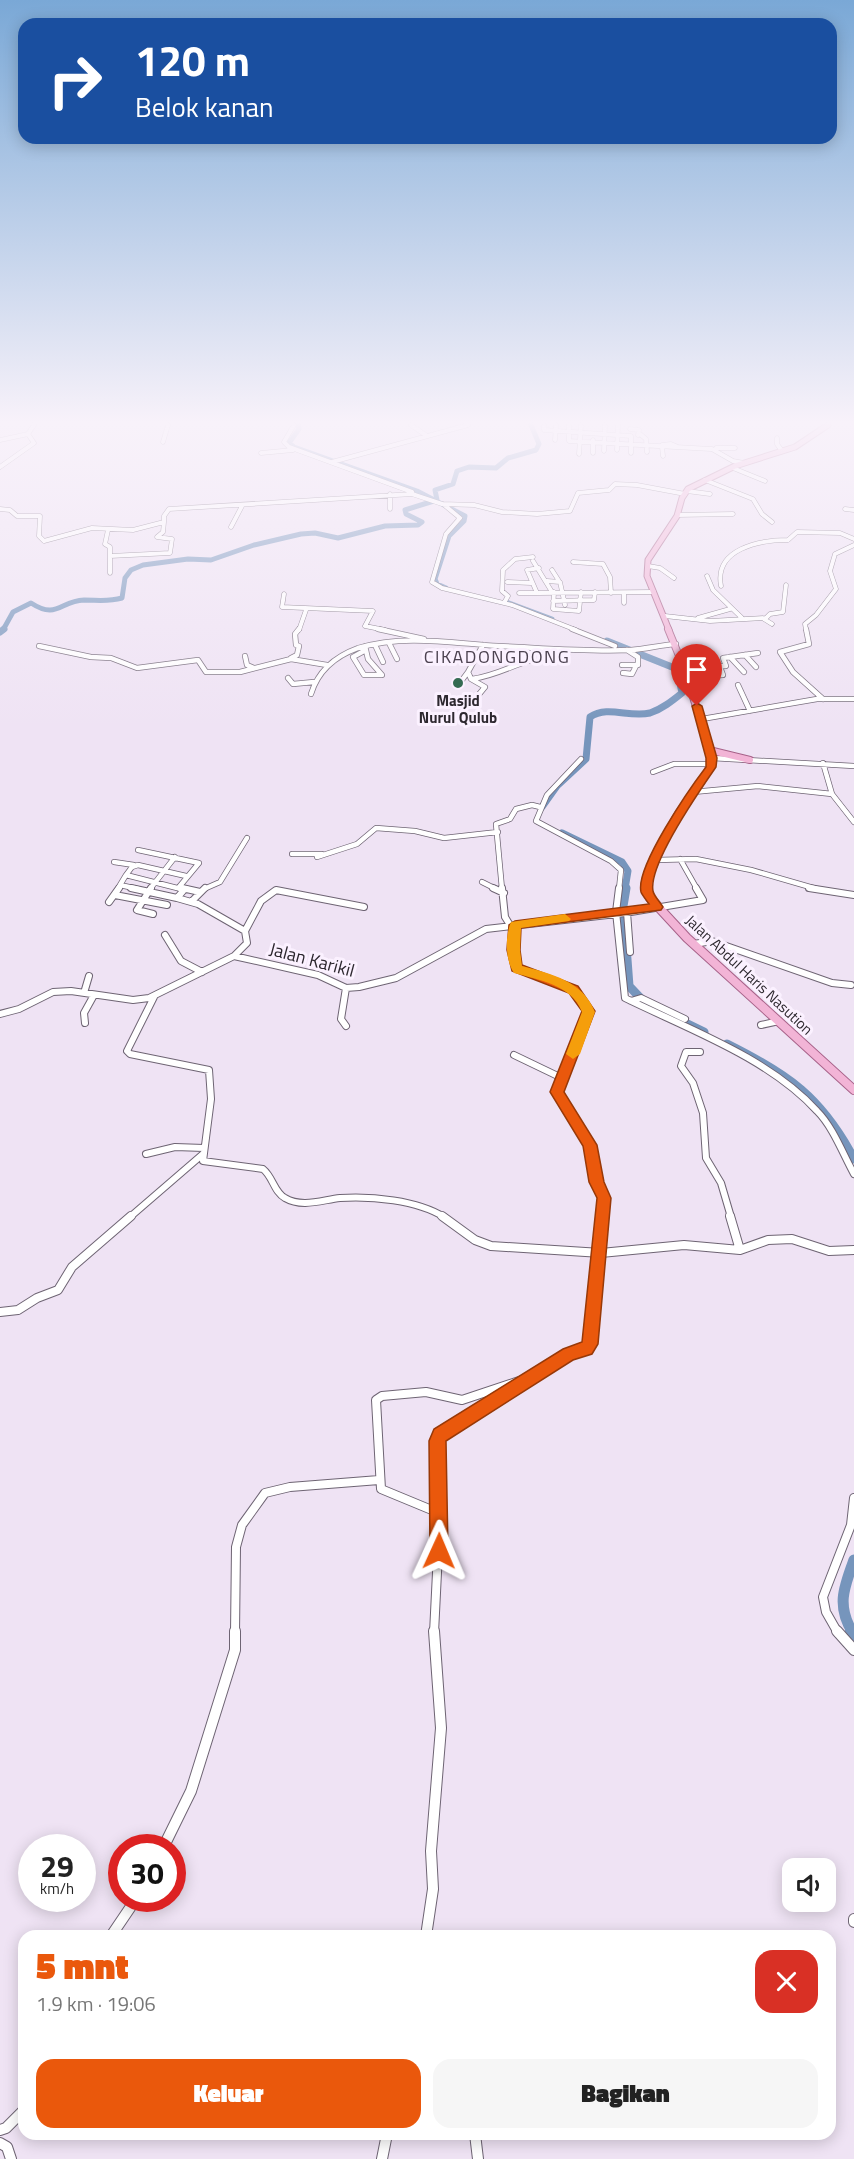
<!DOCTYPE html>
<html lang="id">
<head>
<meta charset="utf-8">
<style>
	:root { --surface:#fff; --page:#f6f6f6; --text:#222; --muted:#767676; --accent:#ea580c }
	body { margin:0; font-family:"Titillium Web",sans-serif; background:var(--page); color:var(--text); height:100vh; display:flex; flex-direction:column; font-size:22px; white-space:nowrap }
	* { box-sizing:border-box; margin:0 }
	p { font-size:20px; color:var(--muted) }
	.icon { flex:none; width:33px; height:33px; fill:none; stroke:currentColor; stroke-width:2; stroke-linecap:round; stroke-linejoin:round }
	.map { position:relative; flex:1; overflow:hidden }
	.side { position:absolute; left:18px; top:1930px; width:818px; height:210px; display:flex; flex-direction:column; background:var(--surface); border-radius:18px; box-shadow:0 3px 15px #0003 }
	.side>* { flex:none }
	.banner { position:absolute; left:18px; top:18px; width:819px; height:126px; border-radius:18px; box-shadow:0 3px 15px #0003; background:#1a4fa0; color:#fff; overflow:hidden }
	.fabs { position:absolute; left:782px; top:1858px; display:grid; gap:12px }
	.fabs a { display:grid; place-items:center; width:54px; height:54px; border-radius:12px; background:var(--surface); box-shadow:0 3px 15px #0003; font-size:30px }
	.speed { position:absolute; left:18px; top:1834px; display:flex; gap:12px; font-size:30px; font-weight:700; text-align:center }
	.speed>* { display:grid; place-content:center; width:78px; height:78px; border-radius:50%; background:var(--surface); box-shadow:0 3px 15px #0003; line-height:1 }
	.speed small { font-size:15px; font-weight:400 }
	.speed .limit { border:9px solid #d22; background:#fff; color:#111 }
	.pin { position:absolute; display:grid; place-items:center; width:51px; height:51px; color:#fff; margin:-62px -26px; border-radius:50% 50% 50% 0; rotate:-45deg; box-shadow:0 0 6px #0007 }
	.pin .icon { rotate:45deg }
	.me { position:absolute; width:66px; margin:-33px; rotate:1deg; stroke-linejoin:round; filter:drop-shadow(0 0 4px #0008) }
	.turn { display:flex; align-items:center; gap:21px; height:126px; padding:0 18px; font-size:27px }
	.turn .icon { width:78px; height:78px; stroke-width:2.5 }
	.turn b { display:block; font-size:42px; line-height:51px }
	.round { display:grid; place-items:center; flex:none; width:63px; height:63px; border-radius:18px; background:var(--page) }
	.headline { display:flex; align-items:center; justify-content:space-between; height:102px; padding:0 18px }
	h1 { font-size:36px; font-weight:800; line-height:45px; color:var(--accent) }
	.button { display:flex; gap:12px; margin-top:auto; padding:12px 18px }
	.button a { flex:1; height:69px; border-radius:18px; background:var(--accent); color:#fff; font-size:24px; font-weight:800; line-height:69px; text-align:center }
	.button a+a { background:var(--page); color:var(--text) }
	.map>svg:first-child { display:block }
</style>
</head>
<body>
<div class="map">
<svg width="854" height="2159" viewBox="0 0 854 2159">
	<rect width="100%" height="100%" fill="#efe3f4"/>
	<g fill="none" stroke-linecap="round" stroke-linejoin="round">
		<path stroke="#7695bc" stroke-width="5" d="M298,425l1,4 -10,14 5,4 123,44 48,25 -1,5 -15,15 -14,43 2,5 9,4
			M506,602l46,17
			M3,630l10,-18 18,-9c26,17 29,-2 53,-3 14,0 24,2 38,-2l3,-20 6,-8 12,-5 45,-6 23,1 43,-15 47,-11 14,-1 23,5 47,-12 33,-1 4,-3 -16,-8 -1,-4 32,-10 -2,-10 18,-6 4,-13 12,-4 27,1 12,-10 28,-8 3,-6 -8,-19"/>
		<path stroke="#7695bc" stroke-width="7" d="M0,632l4,-3
			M542,807l15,-21 29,-27 4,-42c18,-12 39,1 60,-4 12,-4 22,-12 32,-20l-5,-24 -70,-28
			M562,833l60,29 6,9 -3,18"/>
		<path stroke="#7695bc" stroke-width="9" d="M626,888l-3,18 6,80 16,17
			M671,1016l33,16
			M727,1044c62,31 94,53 127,115"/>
		<path stroke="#7695bc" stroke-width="11" d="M853,1633c-17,-27 -9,-46 1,-73"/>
		<path stroke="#7695bc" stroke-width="14" d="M852,1631l2,4"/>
		<defs>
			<path id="minor-far4" d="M294,425l-10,17 5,5 123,45
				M411,425l16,11
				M544,425v5l87,6v17
				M569,425v16l142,8
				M630,429l9,1 -1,5
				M640,434l6,5 1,13
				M777,438v6l5,7
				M0,440l28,-6 6,-9
				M555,440l1,-15
				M593,440v13
				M163,442l5,-17
				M662,445l9,-1 7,3
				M662,447l1,9
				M716,448h19
				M712,449l21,12 11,2
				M617,450l1,-25
				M604,451l1,-26
				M261,453l32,-3
				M579,454l2,-29
				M332,462l136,-37
				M0,467l34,-24 -6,-9
				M733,468l32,13
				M705,480l48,19 9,15 10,8
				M687,491l23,3
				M390,494v15
				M443,504l17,14 -14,16 -14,48 10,6 70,17 64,25
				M0,509l10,1 7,6h23l-1,20 5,5 48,-13 41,2 31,-8v-6l5,-7 243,-15 30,10 32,1 28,7 35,2 33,-3 8,-18 31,-3 6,-6 22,1 48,9
				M845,509l9,1
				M677,515l56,-1
				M231,527l11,-21
				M108,530l-3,14 5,3v26
				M110,556l60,-3 2,-14 -15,-2 6,-5 1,-10
				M533,561l19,31
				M573,562l30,2 7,13 1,16
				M648,566l12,2 14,10
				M539,568l-12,2 10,23 117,-1
				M552,570l7,11
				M707,576l6,14 29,28
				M547,581l13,1 5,23
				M507,582l24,1
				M721,586c-7,-37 38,-46 67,-46l9,-8 43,1 14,6
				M554,592l-1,17 26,2 2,-19
				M519,593h18
				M624,593v10
				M284,594l-2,13 91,4 -8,15 20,4
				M553,601l41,-1 1,-8
				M504,603l4,-7 -6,-5 1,-21 12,-11 18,-2
				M665,616l45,5 56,-3 4,-4 13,-2 3,-27
				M698,618l32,-9
				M764,619l8,5
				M299,630l7,-20
				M806,630l-1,-6 11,-9 20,-26 -6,-18 5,-17 19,-9"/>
			<path id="minor-far3" d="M378,629l46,10
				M572,629l43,17
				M806,629l3,15 -29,8 13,20 30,27
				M389,643l8,16
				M375,645l8,17
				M39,646l52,11 20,1 26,10 61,-8 8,12h34l51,-13 36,6
				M364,651l-11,6 11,18h18l-14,-16 -3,-13
				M695,655l11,30
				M745,655l11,12
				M245,656l2,9 7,3
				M730,657l14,15
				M291,658l6,-3 2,-9 -3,-1 -1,-11 4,-5
				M622,665h16v-8l-11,-7
				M684,668l42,-2 -3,-8 35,-5
				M623,673l9,1 4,-8
				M703,676l20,-1 -3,-8
				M288,678l5,6 21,-2
				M472,679c22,-3 37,-12 59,-19
				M462,680l6,-8
				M738,685l12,26
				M311,694c7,-23 25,-38 47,-46 46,-14 93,-5 140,-2 44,2 90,6 133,4 15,-1 30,-5 45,-6
				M471,704l14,-17 -14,-8 -3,-7 15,-27
				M702,719l115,-20h37
				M712,758l142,8
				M581,759l-34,36 -11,26 75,40 10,9 -2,19
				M823,763l9,31 22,28
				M653,772l21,-8h37
				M693,792l65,-6 74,8
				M138,850l61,13 -20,24 9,2
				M292,854h30
				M317,857l40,-13 19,-16 39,3 29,7 54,-6
				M680,859l17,30
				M656,860l40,-1 55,11 66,19
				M114,862l20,3
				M126,875l6,-8 6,-2 48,11
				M482,882l14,7
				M120,885l18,4
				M120,885l6,-10 55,14
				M118,889l2,-4
				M150,889l25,-32
				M204,889l16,-7 27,-44
				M502,889l-6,-65 14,-5 6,-10 16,-4 8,2"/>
			<path id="minor-far2" d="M131,888l46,10 6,-7 -3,-3
				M151,888l-14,22 16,4
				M182,888l18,4
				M493,888l11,5
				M502,888l3,29 5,8
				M619,888l-3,24 9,86c63,31 144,60 192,113 16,16 26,43 37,63
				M809,888l45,7
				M115,895l52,10
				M177,898l21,6 47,27 2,12 -13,13
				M192,901l13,-13
				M109,902l10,-14
				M627,912l3,40
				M515,925l-2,25 4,18 57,21 14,19 -18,55 -13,29 33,53 6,37 8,16 -2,19
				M245,931l16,-30 15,-11 88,17
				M165,935l16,26 21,11
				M694,944l18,-3 120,42 19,2
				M346,988l-5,31 5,7
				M84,993l5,-17
				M154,997l-27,54 3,3 79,16 2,29 -8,62 60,8c10,8 11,23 22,29 17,10 37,2 55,0 31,-2 77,2 104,19
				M631,1001l10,-3 44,21
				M0,1014l19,-5 34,-17 18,-1 62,9 16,-2 85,-42 84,19 28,13 13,-1 37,-9 90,-49 139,-16 78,-13 -7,-12
				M85,1023l-1,-10 10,-18
				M761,1025l18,-4
				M700,1052h-14l-5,14 12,17 10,30 3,45 15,25 10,34
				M514,1055l50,24
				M146,1154l29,-7 29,1
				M130,1217l73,-63"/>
			<path id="minor-far1" d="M442,1216l33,24 16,6 110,7 83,-8 56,5 28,-10 24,-1 37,12 25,-1
				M730,1216l10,34
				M0,1312l18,-2 19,-12 21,-8 14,-23 59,-51
				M439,1513l-58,-24 -5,-89 6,-4 44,-4 36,8 66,-22
				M235,1633l1,-86 6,-22 23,-32 25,-6 89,-7
				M434,1633l5,-101 -2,-91 5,-8 127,-78 19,-8 14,-131
				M838,1633l-12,-21 -3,-15 28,-72 3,-27"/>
			<path id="minor" d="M837,1631l17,19
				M163,1848l28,-57 44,-141v-19
				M854,1919v3
				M111,1936l25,-37
				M426,1936l7,-47 -2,-38 10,-123 -7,-97
				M0,2130l6,-2 18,-18
				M475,2134l3,25
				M0,2143l7,4 4,12
				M382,2159l5,-25"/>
			<path id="major-far2" d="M669,630l-22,-54 1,-16 29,-44 5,-18 6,-9 47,-23 60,-19 33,-22"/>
			<path id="major-far1" d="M709,750l41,10
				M647,889l-1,-4c9,-23 18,-46 30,-68 12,-20 31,-36 36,-59l-28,-90 -16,-39"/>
			<path id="major" d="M647,888l3,10 37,40 167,152"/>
		</defs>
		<use href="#minor-far4" stroke="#6e6473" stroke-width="5"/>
		<use href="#minor-far3" stroke="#6e6473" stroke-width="6"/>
		<use href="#minor-far2" stroke="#6e6473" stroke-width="8"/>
		<use href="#minor-far1" stroke="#6e6473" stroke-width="10"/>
		<use href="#minor" stroke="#6e6473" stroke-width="12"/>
		<use href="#major-far2" stroke="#a76289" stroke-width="7"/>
		<use href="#major-far1" stroke="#a76289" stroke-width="8"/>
		<use href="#major" stroke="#a76289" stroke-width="10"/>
		<use href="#minor-far4" stroke="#fff" stroke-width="4"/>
		<use href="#minor-far3" stroke="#fff" stroke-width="4.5"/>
		<use href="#minor-far2" stroke="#fff" stroke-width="6"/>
		<use href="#minor-far1" stroke="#fff" stroke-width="8"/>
		<use href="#minor" stroke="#fff" stroke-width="10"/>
		<use href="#major-far2" stroke="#f2b4d6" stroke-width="5"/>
		<use href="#major-far1" stroke="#f2b4d6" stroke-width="6"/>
		<use href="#major" stroke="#f2b4d6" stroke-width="8"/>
	</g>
	<linearGradient id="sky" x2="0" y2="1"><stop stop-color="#7aa8d6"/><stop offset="0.58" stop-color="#f8f2fa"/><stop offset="1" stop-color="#f8f2fa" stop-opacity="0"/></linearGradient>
	<rect width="854" height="728" fill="url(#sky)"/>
	<path fill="#ea580c" stroke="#983908" stroke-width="1.5" d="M697,703l5,3 15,52 -1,9c-16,23 -68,97 -63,124 1,5 7,11 10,16l-2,3 -140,18 -1,22 2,15 56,21 17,25 -31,81 33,53 7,37 7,16 -13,146 -6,10 -19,6 -127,81 2,110 -3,6 -6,3 -7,-3 -2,-6 -1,-110 5,-12 129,-80 19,-7 15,-144 -8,-16 -6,-36 -33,-54 32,-81 -13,-18 -57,-22 -5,-21 2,-25 6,-4 134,-17c-2,-3 -7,-9 -8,-12 -6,-25 49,-104 65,-125v-9l-14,-52z"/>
	<path fill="#f59e0b" d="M565,914l6,5 -2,2 -48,7 -1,22 2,16c30,8 61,15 73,46l-15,42 -7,5 -7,-5 16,-42c-10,-27 -43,-32 -68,-39 -9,-13 -9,-37 -3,-51z"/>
	<circle fill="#346b52" stroke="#fbf1ff" stroke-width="2" cx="458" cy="683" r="6"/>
	<g text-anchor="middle" stroke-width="6" stroke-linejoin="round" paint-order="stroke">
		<g font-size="15" font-weight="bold" fill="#2d282f" stroke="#fbf1ff">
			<text x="458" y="706">Masjid<tspan x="458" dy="17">Nurul Qulub</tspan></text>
		</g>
		<g font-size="15" fill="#2d282f" stroke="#fbf1ff">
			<text transform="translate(749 975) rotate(43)" y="5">Jalan Abdul Haris Nasution</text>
		</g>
		<g font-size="18" letter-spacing="1.5" fill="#4c4250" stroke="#fbf1ff">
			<text x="497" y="663">CIKADONGDONG</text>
		</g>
		<g font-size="18" fill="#2d282f" stroke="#fbf1ff">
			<text transform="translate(312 960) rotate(15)" y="6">Jalan Karikil</text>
		</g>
	</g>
</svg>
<div class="fabs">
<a><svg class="icon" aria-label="sound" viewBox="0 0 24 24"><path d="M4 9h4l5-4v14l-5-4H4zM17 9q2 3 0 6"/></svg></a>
</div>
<div class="speed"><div>29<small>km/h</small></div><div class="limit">30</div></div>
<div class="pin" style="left:697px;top:706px;background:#d93025"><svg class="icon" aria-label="arrive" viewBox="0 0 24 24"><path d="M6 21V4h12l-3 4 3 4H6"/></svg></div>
<svg class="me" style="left:439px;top:1551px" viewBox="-20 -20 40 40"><path d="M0-17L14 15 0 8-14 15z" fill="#ea580c" stroke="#fff" stroke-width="4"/></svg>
<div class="banner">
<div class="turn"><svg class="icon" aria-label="right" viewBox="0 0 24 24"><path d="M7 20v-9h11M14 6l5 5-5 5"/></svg><div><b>120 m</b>Belok kanan</div></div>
</div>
<section class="side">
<div class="headline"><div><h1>5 mnt</h1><p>1.9 km · 19:06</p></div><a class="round" style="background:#d93025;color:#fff"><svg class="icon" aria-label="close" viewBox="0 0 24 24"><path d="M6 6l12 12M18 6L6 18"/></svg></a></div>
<div class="button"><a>Keluar</a><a>Bagikan</a></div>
</section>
</div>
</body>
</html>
